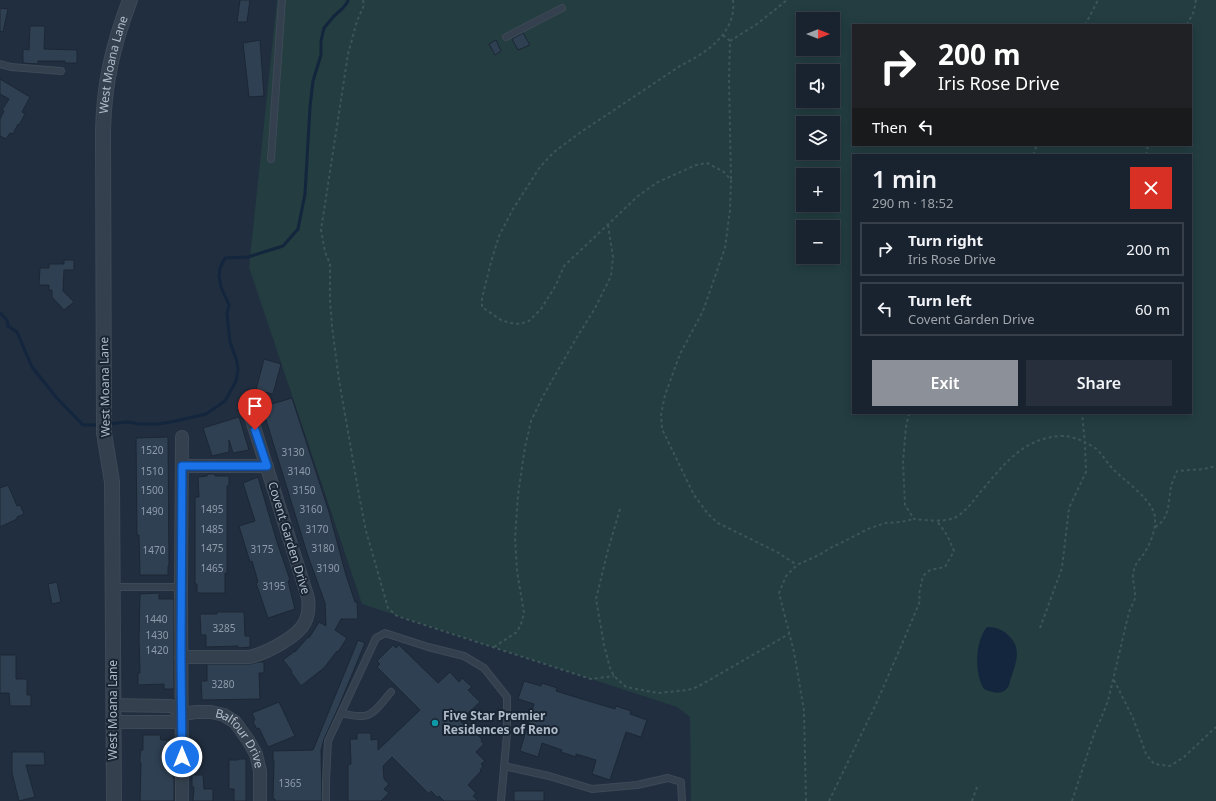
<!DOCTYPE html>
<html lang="en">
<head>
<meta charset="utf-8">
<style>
	:root { --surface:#19222f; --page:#262f3b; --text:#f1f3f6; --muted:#9fa4aa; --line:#373f4b; --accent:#8c9099 }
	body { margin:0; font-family:"Noto Sans",sans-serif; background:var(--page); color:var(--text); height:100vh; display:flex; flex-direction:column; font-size:15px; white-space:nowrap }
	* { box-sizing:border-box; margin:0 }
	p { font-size:13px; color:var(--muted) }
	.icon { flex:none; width:22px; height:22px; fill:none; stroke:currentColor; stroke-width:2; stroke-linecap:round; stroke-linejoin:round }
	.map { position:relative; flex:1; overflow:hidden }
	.panel { position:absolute; left:852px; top:154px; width:340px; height:260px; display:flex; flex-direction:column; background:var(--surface); border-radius:0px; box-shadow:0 2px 10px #0003,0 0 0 1px var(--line) }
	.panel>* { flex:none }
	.guide { position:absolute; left:852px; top:24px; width:340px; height:122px; border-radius:0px; box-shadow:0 2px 10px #0003,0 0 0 1px var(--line); background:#202124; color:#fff; overflow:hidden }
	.needle { width:26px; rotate:90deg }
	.fabs { position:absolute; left:796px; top:12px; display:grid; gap:8px }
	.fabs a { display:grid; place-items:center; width:44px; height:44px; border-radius:0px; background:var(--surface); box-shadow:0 2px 10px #0003,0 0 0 1px var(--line); font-size:20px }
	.pin { position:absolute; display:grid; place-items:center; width:34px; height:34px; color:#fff; margin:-41px -17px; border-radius:50% 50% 50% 0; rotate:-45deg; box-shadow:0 0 4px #0007 }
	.pin .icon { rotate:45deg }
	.me { position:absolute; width:44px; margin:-22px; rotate:0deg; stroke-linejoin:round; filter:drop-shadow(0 0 3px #0008) }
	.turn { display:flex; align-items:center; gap:14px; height:84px; padding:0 20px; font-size:18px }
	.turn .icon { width:52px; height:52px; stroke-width:2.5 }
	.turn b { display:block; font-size:28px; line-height:34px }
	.then { display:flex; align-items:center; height:38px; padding:0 20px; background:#0003; gap:8px; font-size:15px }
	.round { display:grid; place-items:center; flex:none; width:42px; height:42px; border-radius:0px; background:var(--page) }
	.head { display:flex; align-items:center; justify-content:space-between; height:68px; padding:0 20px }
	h1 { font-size:24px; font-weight:600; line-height:30px }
	.button { display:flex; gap:8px; margin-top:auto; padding:8px 20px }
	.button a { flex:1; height:46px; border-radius:0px; background:var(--accent); color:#fff; font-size:16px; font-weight:600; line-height:46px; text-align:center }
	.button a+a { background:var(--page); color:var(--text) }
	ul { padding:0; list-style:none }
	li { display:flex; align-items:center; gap:12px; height:54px; margin:0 8px 6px; padding:0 12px; border:2px solid var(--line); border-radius:0px }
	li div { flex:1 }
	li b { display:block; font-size:15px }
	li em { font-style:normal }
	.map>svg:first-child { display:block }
</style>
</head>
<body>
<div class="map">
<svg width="1216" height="801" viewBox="0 0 1216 801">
	<rect width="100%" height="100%" fill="#212e3f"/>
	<path fill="#233d40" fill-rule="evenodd" d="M277,0h939v801h-525l-1,-84 -13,-10 -315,-103 -113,-337zM803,19h30v30h-30zM853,25h338v120h-338zM803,71h30v30h-30zM803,123h30v30h-30zM853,155h338v258h-338zM803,175h30v30h-30zM803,227h30v30h-30z"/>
	<path fill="#13263d" d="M987,627c9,0 17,3 23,10 14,15 3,31 -1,48 -5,11 -16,8 -25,4 -10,-15 -9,-48 3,-62z"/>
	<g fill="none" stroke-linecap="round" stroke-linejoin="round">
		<path stroke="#13263d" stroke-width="3" d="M0,313l7,7 1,6 9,6 15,35 24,30 27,28h17
			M108,424l20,-2 11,2h18l14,-2 35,-8 19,-13 11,-20 2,-11 -1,-8 -7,-20 -3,-28 2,-9 -8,-18 -2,-11 1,-8 5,-10 23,-1 35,-11 15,-17 7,-35 5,-87 3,-26 8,-26v-14l3,-13 10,-12 8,-7 5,-6 1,-3"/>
	</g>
	<path fill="#2f4053" stroke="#1c2735" d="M240,0h10l-3,22h-10z
		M0,8l8,1 -5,23 -3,-1z
		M30,26h15l-1,23 33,1v13h-12v-2h-27v3l-15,-1v-14l6,1z
		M523,33l7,12 -12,5 -6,-11z
		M260,40l4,56 -15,1 -6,-54z
		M496,40l5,11 -6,4 -6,-11z
		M0,79l30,18 -8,15 3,2 -6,11 -1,-1 -5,10 -3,-1 -4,6 -6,-3v-17l4,-8 -2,-1 7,-11 -9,-5z
		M64,260h10v10h-10l-1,21 11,11 -10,8 -12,-13v-7h-3v-5h-10l1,-17h9v-4h15z
		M264,359l17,5 -8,30 -17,-4z
		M292,398l37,114 17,63 9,27h2l1,17h-17l-6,11 12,8 -9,14 -1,-1 -13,17 -23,18 -10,-14 1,-1 -9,-11 12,-9v1l13,-15 1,1 10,-16 7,4 -1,-23 -18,-50 -45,-146z
		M239,417l10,33 -16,3 -4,-13v12l-17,4 -9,-28z
		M168,437l1,129h-1v9h-28l-1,-40h-2l-1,-97z
		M208,474h7v2h14v9l-2,1v87h-2v20h-28v-9h-2v-87h4l-1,-20 9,-1z
		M258,477l19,65 13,38 -2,1 7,28 -27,9 -12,-35 2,-1 -6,-21 -2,1 -11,-36 16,-5 -12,-38z
		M8,485l9,21 3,-1 4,9 -7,3v2l-17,8v-39z
		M57,582l4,20 -9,2 -4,-20z
		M159,593v6h15v90h-10v-5l-26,1v-12h2l-1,-34 1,-45z
		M217,612h27l1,24h5v11l-12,1v-2l-32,1v-12h-5l-1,-21h17z
		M358,640l7,3 -26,63 -15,33 -3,11 1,51h-47v-2h-2l1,-39h-1v-9l40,-1z
		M393,645l3,3 3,-3 39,38 12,-11 9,10 3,-4 10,9 -4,3 12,12 -20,19 12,11 1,-1 9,8 -1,2 3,3 -8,8 9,9 -4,3 2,2 -3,4 1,1 -13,14 8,8 -3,3 5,5h-34l-5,-5 -1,2 -7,-7 -2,3 -37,-37 -9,9 1,13 5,5 -5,5 5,4 -8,8h-33v-36l3,-1 -1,-25h7v-6h14v7l7,-1v11l42,-40 -43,-43 3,-3 -3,-3z
		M0,655h16v24h11v16h4v11h-21l-1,-13h-9z
		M259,662h5v11h-5l1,26 -58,1 -1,-19h6v-17h43z
		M524,681l17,5 1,-3 15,5 -1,3 16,5 43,13 1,-3 15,5 -1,3 17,6 -6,17 -15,-5 -16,48 -18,-6 4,-14 -20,-6v3l-15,-5 1,-2 -20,-7 -4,14 -18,-6 14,-47 -16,-5z
		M279,702l16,34 -27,11 -9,-19 -2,1 -4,-7 2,-2 -3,-7z
		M143,735h17l1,5h13l-1,38h1v23h-34l1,-38h-1v-8l1,-5h2z
		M12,752h32l1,13h-19l9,32 -16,4 -7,-28z
		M238,759h8v42h-12v-12h-5v-29h9z
		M192,775h11l1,14h9v12h-20l1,-14h-2z
		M514,791h30v10h-30z"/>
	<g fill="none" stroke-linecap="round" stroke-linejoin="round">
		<defs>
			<path id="service" d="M506,37l56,-29
				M0,64l11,3 50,4
				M271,159l11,-159
				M113,587h68
				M341,713c31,8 31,1 50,-21
				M504,766l45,10 43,13 45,-4 31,-7 13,4 1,19
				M326,801v-20l2,-40 48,-103 9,-5 43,14 36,9 20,12 23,29v37l-6,67"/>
			<g id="minor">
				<path d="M182,437l-1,150 1,214"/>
				<path d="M182,466h85"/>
				<path d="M181,657h69c16,-4 48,-20 55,-35 4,-8 4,-16 3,-24l-57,-181"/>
				<path d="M113,705l57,1 6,2 6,6"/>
				<path id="s1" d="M113,722h60l9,-8 14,-2h15l13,3 11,7 13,18 8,14 4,17v30"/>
			</g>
			<g id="tertiary">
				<path id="s2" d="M114,801l-2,-319 -8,-49 -1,-302c1,-48 10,-86 27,-131"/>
			</g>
		</defs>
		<use href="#service" stroke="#3e4957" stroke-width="8"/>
		<use href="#minor" stroke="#3e4957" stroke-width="14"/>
		<use href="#tertiary" stroke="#3e4957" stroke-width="16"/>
		<path stroke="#3c5658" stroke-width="2" stroke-dasharray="3 3" stroke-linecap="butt" d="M363,0l1,5 -7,16 -9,33 -27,176 4,22 5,12v37l2,25 7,54 20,115 7,36 22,77 9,8 194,63 23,-3
			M733,0c4,33 -27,53 -53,66l-99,66 -27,20 -14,15 -27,42 -14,27 -8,26 -9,36v9l19,13 9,3 10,1 9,-3 12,-12 15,-24 8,-19 74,-70 20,-14 38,-17 11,-2 17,9 7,8 -1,30 -5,38 -22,63 -23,43 -15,41 -4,20 1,14 32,66 14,19 10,9 59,29 20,13
			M1085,25l13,-25
			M1187,25l7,-14 2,-11
			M723,35l7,6
			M1033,155l4,-10
			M1146,155l2,-10
			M731,179l-2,-100 1,-38 27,-17 30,-24
			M909,413l-3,14 -3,35 2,43 9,14c11,1 31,4 42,-2 12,-7 18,-18 27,-28 22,-26 41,-51 78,-53 12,0 20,4 31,10 9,5 13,15 20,22 11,12 42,32 43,50 1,12 -5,27 -12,37 -4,5 -8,9 -9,15 -3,9 2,19 1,28 -1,4 -4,9 -6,14l-21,89 -8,20 -4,7 -24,73
			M620,509l-12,41 -12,49 8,46 6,23 4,8 12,11 32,6 30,-3 9,-3 23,-13 69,-40
			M1155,527c15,-8 13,-25 16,-40 1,-5 4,-11 6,-16l27,-2 12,-3
			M1040,628l22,-60 7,-60 17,-36 -1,-28 -3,-31
			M494,647l23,-15 4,-8 3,-11 -7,-42 -2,-33 3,-43 7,-48 6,-26 11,-23 35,-61 17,-27 17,-34 2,-19 -5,-32
			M1114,680l19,38 13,36 8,10 16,2 14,-9 32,-30
			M806,801l-2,-90 -10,-59 -15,-59 7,-17 11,-11 22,-10 13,-8 7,-3 29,-15 17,-6 16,-1 13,-3
			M829,801l47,-97 29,-67 15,-36 -1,-7 4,-18 7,-6 15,-3 9,-16 -7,-16 -10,-14
			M972,801l5,-14"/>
		<use href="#service" stroke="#35404e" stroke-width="6"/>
		<use href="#minor" stroke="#35404e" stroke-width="12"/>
		<use href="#tertiary" stroke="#35404e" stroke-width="14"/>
	</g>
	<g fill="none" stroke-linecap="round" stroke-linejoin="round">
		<defs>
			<path id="route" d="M182,757l-1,-100 1,-191h85l-12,-36"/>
		</defs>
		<use href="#route" stroke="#114b97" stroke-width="10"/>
		<use href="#route" stroke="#1a73e8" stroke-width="7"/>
	</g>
	<circle fill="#0f9aa8" stroke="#1a2533" stroke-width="1.5" cx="435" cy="723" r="4"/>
	<g text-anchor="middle" stroke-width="4" stroke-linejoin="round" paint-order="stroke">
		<g font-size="10" fill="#8e9bab">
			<text x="152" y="454">1520</text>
			<text x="293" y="456">3130</text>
			<text x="152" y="475">1510</text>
			<text x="299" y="475">3140</text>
			<text x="152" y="494">1500</text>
			<text x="304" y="494">3150</text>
			<text x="212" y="513">1495</text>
			<text x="311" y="513">3160</text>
			<text x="152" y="515">1490</text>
			<text x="212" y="533">1485</text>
			<text x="317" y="533">3170</text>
			<text x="212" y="552">1475</text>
			<text x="323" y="552">3180</text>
			<text x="262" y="553">3175</text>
			<text x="154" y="554">1470</text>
			<text x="212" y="572">1465</text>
			<text x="328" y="572">3190</text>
			<text x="274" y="590">3195</text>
			<text x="156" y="623">1440</text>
			<text x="224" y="632">3285</text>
			<text x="157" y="639">1430</text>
			<text x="157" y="654">1420</text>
			<text x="223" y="688">3280</text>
			<text x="290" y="787">1365</text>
		</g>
		<g font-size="12" fill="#b0bbca" stroke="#1a2533">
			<text dy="4" stroke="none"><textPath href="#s2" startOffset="738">West Moana Lane</textPath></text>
			<text transform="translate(105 387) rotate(-91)" y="4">West Moana Lane</text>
			<text transform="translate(289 538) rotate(73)" y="4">Covent Garden Drive</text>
			<text transform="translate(113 710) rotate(-90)" y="4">West Moana Lane</text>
			<text dy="4" stroke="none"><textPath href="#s1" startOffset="143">Balfour Drive</textPath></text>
		</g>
		<g font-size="12" font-weight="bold" fill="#b0bbca" stroke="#1a2533" text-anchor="start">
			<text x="443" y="720">Five Star Premier<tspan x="443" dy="14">Residences of Reno</tspan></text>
		</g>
	</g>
</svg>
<div class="fabs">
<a><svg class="needle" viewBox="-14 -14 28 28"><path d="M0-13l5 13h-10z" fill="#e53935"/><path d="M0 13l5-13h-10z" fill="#9fa4aa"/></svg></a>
<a><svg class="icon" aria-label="sound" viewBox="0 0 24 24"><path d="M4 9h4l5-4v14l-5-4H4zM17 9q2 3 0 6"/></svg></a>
<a><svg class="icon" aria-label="layers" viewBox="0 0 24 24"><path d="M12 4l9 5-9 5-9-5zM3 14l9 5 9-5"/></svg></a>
<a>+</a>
<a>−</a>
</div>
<div class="pin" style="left:255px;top:430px;background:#d93025"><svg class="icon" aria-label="arrive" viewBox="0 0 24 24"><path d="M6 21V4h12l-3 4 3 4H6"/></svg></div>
<svg class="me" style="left:182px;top:757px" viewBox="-20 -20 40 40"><circle r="17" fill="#1a73e8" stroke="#fff" stroke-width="3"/><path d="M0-11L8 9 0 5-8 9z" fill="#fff"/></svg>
<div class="guide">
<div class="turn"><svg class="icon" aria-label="right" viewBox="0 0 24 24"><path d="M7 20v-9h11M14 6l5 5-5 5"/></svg><div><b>200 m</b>Iris Rose Drive</div></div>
<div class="then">Then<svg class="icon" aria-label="left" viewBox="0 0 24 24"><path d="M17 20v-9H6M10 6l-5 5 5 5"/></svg></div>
</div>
<section class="panel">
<div class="head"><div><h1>1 min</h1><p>290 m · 18:52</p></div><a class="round" style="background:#d93025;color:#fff"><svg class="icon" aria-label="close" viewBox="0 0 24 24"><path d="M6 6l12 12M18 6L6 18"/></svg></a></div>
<ul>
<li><svg class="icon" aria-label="right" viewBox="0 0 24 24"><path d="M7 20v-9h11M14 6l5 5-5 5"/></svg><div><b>Turn right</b><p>Iris Rose Drive</p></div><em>200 m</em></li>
<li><svg class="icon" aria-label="left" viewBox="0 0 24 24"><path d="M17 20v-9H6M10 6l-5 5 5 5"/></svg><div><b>Turn left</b><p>Covent Garden Drive</p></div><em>60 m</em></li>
</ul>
<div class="button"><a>Exit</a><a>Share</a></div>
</section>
</div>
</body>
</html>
